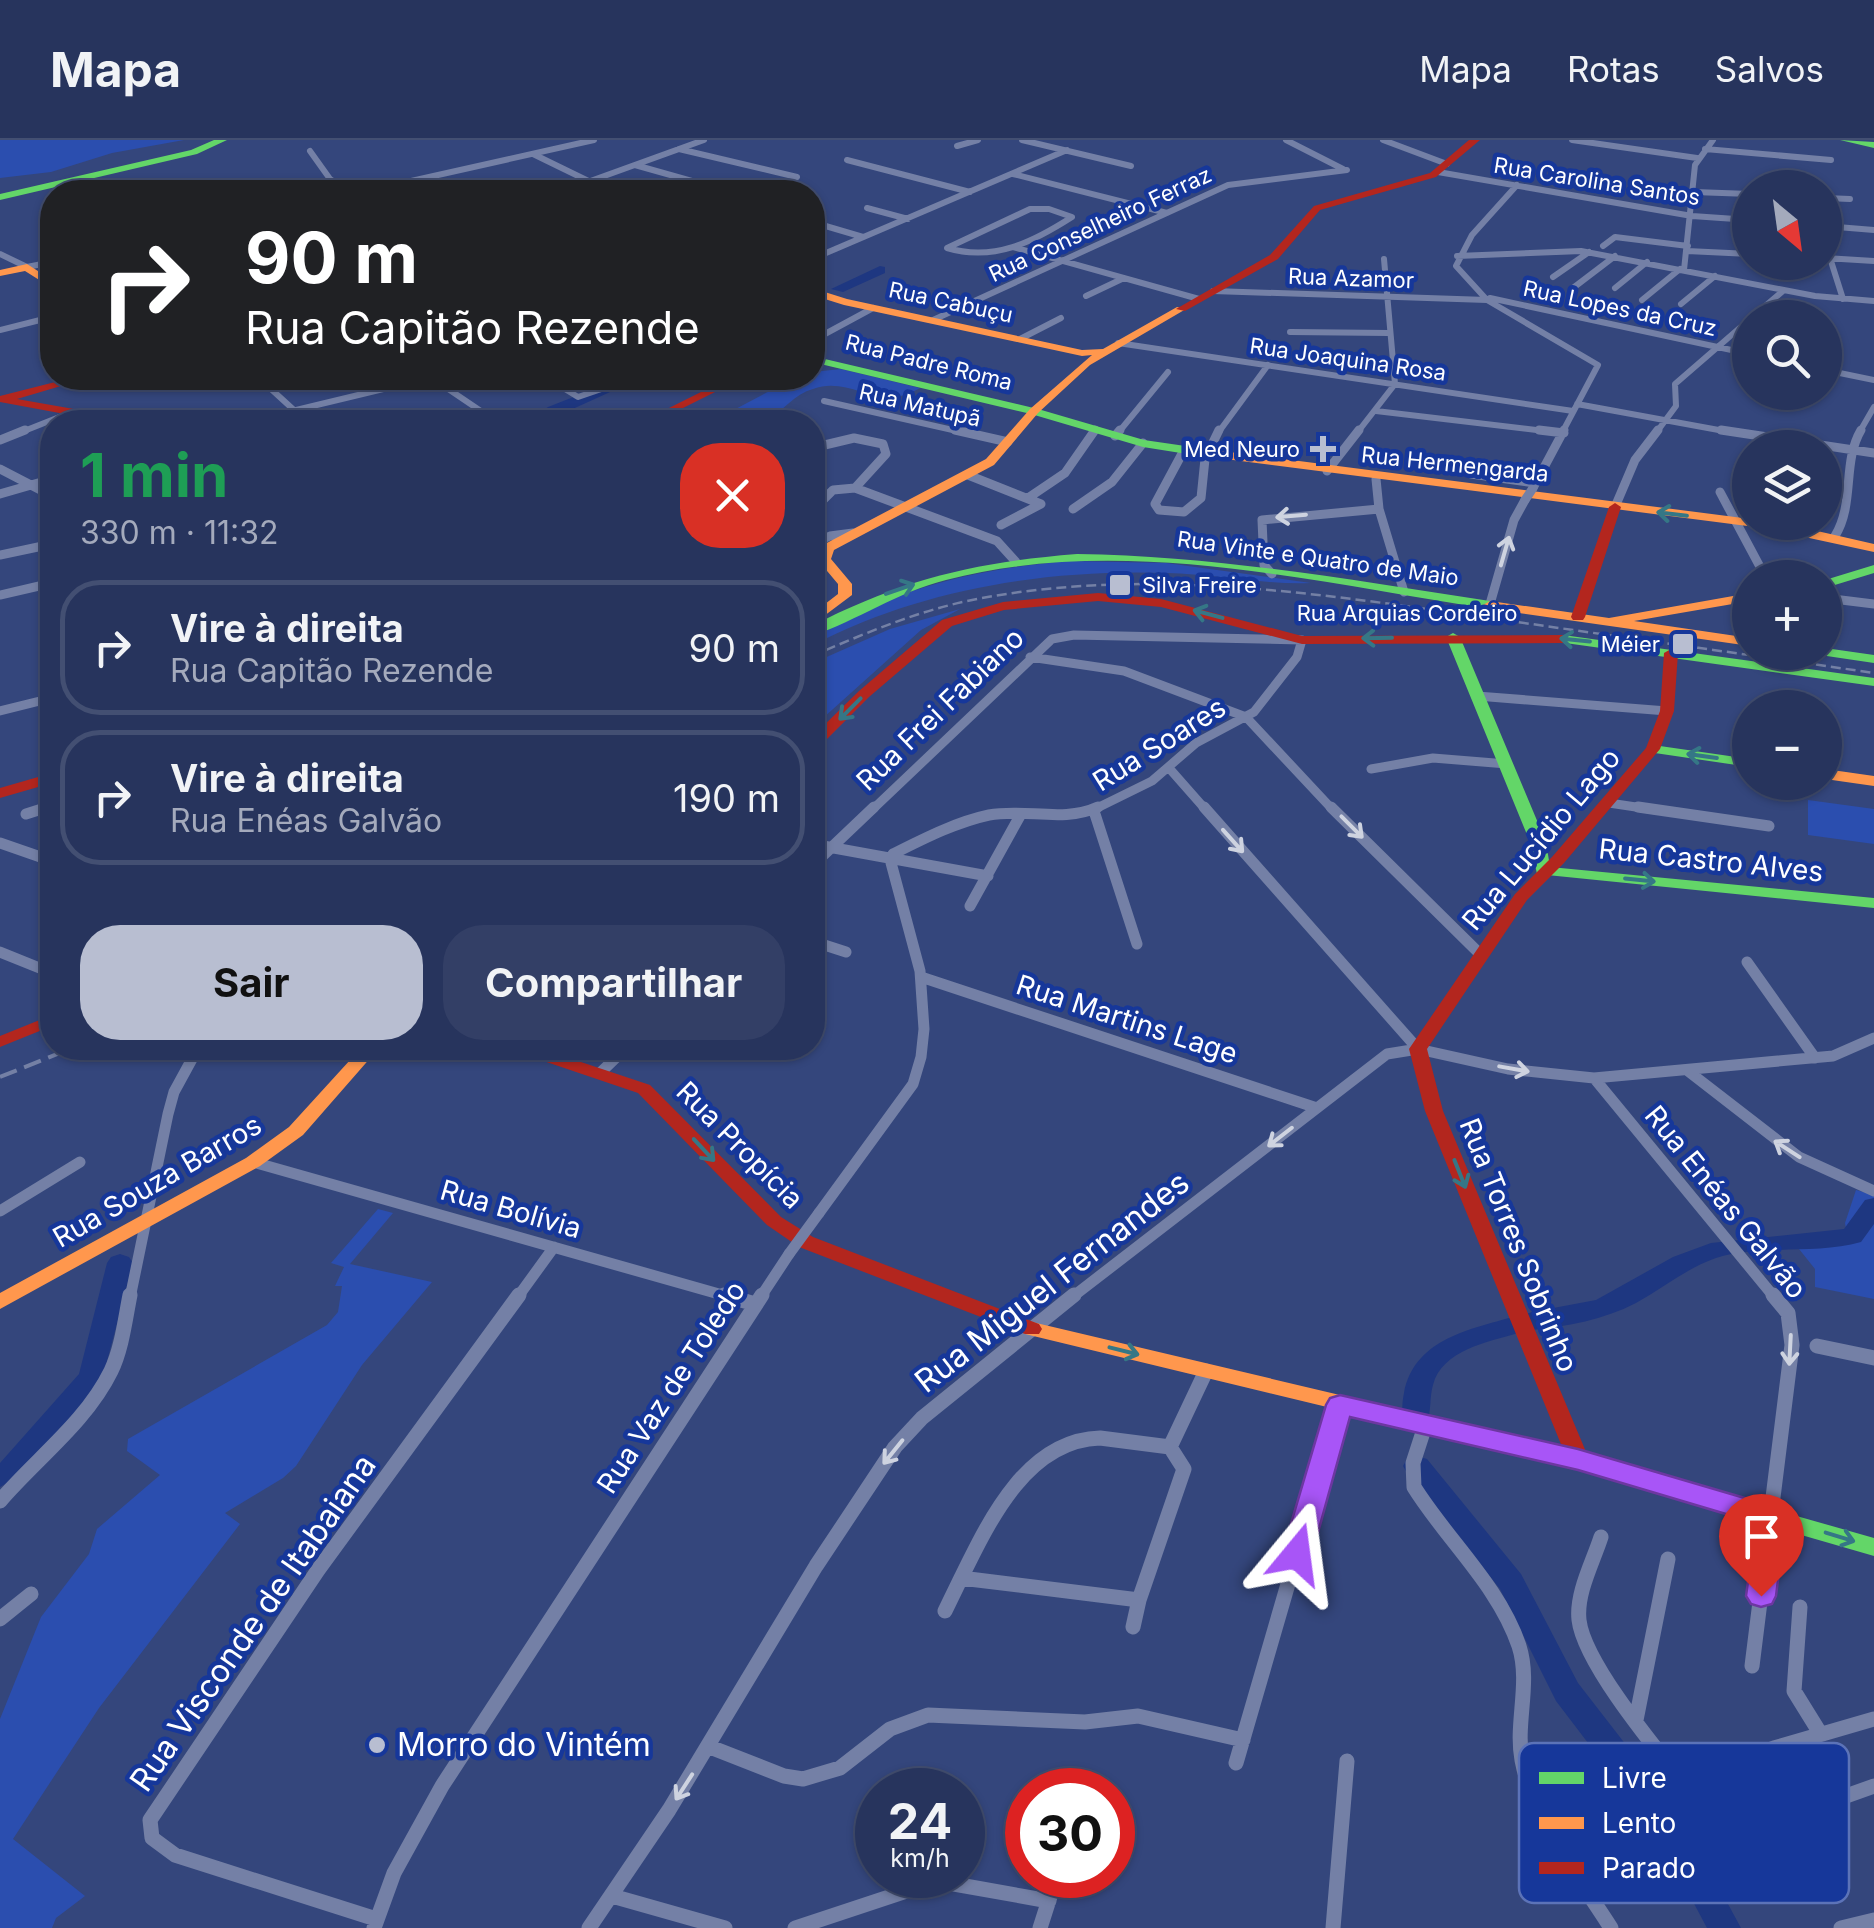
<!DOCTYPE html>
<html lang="pt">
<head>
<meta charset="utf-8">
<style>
	:root { --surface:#27345d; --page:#333f66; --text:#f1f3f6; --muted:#a4aabc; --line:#434f72; --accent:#b8bed1 }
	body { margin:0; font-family:Inter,sans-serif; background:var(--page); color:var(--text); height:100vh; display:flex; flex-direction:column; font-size:38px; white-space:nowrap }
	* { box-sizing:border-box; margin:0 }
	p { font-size:32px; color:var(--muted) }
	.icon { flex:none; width:55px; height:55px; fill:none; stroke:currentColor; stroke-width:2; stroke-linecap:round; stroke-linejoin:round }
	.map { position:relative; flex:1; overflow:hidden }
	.panel { position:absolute; left:40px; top:270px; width:785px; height:650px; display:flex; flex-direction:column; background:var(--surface); border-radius:40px; box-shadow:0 2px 8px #0004,0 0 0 2px var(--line) }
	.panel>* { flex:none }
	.banner { position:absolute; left:40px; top:40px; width:785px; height:210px; border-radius:40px; box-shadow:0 2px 8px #0004,0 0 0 2px var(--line); background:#202124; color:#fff; overflow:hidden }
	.needle { width:65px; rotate:151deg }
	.tools { position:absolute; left:1732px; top:30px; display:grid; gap:20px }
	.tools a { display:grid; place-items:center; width:110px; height:110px; border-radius:50%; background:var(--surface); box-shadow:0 2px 8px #0004,0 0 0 2px var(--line); font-size:50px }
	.speed { position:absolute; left:855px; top:1628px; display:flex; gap:20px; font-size:50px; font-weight:700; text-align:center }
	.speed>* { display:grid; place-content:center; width:130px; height:130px; border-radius:50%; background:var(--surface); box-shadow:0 2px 8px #0004,0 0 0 2px var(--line); line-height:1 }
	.speed small { font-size:25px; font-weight:400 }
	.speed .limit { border:15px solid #d22; background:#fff; color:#111 }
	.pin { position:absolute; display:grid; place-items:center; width:85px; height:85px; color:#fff; margin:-102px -42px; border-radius:50% 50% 50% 0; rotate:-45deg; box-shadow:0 0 10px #0007 }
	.pin .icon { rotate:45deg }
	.me { position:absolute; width:110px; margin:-55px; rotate:16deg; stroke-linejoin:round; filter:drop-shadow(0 0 8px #0008) }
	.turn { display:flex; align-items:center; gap:35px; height:210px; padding:0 40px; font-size:45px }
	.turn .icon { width:130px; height:130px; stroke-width:2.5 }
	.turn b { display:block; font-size:70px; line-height:85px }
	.round { display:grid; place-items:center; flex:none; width:105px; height:105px; border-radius:40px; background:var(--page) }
	.headline { display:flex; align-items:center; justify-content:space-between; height:170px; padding:0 40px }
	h1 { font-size:60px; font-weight:700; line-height:75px; color:#1e9e55 }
	.cta { display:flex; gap:20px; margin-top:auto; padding:20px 40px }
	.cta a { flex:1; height:115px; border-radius:40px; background:var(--accent); color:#111; font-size:40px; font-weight:700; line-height:115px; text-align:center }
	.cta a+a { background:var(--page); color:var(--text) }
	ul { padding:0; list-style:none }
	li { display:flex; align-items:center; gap:30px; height:135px; margin:0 20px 15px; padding:0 20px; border:5px solid var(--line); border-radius:40px }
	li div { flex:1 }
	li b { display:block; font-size:38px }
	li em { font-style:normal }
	header { display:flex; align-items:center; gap:60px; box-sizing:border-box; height:140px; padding:0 50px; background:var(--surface); border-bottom:2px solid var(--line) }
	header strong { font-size:48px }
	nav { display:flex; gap:55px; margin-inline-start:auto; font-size:35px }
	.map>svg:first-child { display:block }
</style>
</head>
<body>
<header>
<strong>Mapa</strong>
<nav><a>Mapa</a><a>Rotas</a><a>Salvos</a></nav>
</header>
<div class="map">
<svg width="1874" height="1788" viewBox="0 0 1874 1788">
	<rect width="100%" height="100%" fill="#34467c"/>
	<path fill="#2b4eaf" d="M0,0h184l-72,13 -61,19 -51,6z
		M841,229l79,19c-42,26 -68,-13 -107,1 -18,5 -31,21 -44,33h-58l83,-44h18l1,-6z
		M1069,421l97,2 145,20c-47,2 -96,-9 -144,-10 -121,-4 -246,16 -354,72v-7c80,-50 163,-69 256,-77z
		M960,469l-39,21 -108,97v-64l77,-34z
		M1808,660l66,9v35l-66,-9z
		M1856,1050l18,5v104l-59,-12v-18l-24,-30 56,-6 -2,-10z
		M378,1069l15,4 -43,51 82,18 -70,83 -66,101 -13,12 -58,35 15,11 -141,184 -86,131 72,57 -29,22 -4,10h-52v-209l41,-102 48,-63 8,-25 63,-54 -33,-24 1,-12 199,-114 11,-13 4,-26h-7l9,-19 -13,-4z"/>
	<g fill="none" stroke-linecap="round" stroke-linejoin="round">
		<path fill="#1e3781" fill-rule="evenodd" d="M880,126l5,1v6l-42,19 -12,-3z
			M812,160h10l2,3 -12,7z
			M622,238h19l-97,44h-17l21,-15z
			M1874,1058v26l-13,18c-47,13 -100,2 -145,16 -29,10 -53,30 -80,45 -33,17 -68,23 -104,27l-9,-3 -4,-6 4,-6 9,-3 64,-12 77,-43 38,-14 133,-14 21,-29z
			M120,1114l9,3 4,6 -32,121 -72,86 -29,17v-24l79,-89 28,-111 4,-6z
			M1509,1178l9,3 4,6 -4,6c-30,9 -76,17 -85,52 -4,13 -1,27 -7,39l-10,3 -10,-3c-5,-10 -4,-21 -2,-31 10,-52 62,-63 105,-75z
			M1417,1316l10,3 94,115 57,109 100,129 63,116h-34l-51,-96 -100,-131 -56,-112 -93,-116 -4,-7 4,-7z"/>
		<path stroke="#7480a6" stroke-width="6" d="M1022,0l109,26
			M1286,0l57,29
			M1383,0l64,24
			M1572,0l125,18
			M957,6l21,-6
			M679,9l118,28
			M1705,9l126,11
			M310,11l20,28 18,13
			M533,14l78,38
			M847,20l123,32
			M635,25l71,20
			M1438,32l254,44 58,4
			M1013,34l154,39
			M1517,45l-45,50 -16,31 31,34 111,65 -36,68
			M362,52l232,-52
			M489,52l43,-11
			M560,52l144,-52
			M1694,52l56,2
			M1825,58l25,1
			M867,68l41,11
			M1030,69h19l23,8c-39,25 -78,45 -125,31z
			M812,82l51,15
			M1825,86l49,4
			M1603,106l12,-9 73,9
			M1013,107l186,52
			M1687,111l63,3
			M0,114l27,13 25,-5
			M1457,116l124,-5 234,45 59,5
			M1825,118l49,3
			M1830,118l13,41
			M812,119l255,-109
			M1684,130l11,-105 18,-25
			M1553,137l36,-25
			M1573,148l42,-32
			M1615,148l32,-26
			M1213,151l274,9
			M1086,156l38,-18
			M1490,158l260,56
			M1642,160l38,-31
			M1681,164l34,-28
			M1751,178l32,-27
			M933,180l295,-135 119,-15
			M0,190l52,-13
			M1290,192l99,1
			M1020,199l41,-21
			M812,201l61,-33
			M1118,203l455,68
			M1825,230l49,10
			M259,238l48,44
			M432,238l65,44
			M547,238l31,19 41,-14
			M824,261l142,32
			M1577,264l158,29
			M1376,271l185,22
			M246,282l183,-44
			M19,293l53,-21
			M1118,293l50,-61
			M1218,293l50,-68
			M1357,293l38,-49 -11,-125
			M1656,293l20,-27 -1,-22 75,-65
			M1859,293l15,-26"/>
		<path stroke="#7480a6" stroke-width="9" d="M955,290l53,12
			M1539,290l25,3
			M1721,290l153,23
			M1115,296l5,-6
			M0,300l25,-10
			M812,308l42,-10 29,6 3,10 -31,34 142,53 19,21
			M1184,310l-29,54 4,6 25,2 17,-14 4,-39 14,-29
			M0,329l52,27
			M1327,331l32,-41
			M1471,334l64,9
			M968,335l73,29 -40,21
			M1376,339l3,30 25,83
			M1533,348l31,-58
			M1720,352l46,86
			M0,354l52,-15
			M1028,358l37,-25 30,-43
			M1615,367l20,-47 23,-30
			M1073,369l39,-27 31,-39
			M812,371l21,-21 22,-2
			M1835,396c20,-32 7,-74 26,-106
			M812,404l18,-8 23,-3
			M0,415l52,-11
			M1272,434l-8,-9 -2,-45 117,-11
			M0,455l52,-12
			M1825,458l49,6
			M1490,464l24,-84 11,-20
			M1030,517l94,14 122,46 87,93
			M1477,556l190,15
			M0,571l52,-13
			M1169,628l37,42
			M1371,629l62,-11 74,6
			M1609,663l47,7
			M40,670l12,-4
			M872,670l180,-171 22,-4 228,5 -5,17 -43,55 -58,31 -44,38 -59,29"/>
		<path stroke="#7480a6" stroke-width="11" d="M1204,667l214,242
			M1331,667l149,147
			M1638,667l131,19
			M1094,671l43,133
			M26,674l22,-7
			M0,703l52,18
			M812,704l176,32
			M812,726l62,-59
			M970,766l51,-92
			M812,801l34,11
			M0,812l52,21
			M1747,822l68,96
			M921,837l396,131
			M1688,931l111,86 75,34
			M600,933l26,-25
			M1594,938l181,220
			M253,1022l480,136
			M0,1071l80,-49
			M819,1073l94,-129 8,-27 3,-28 -4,-58 -30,-112 3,-5c30,-15 63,-32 96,-39 36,-7 74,8 109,-8
			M130,1158l38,-184 6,-22 24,-44
			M517,1158l37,-51
			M760,1158l29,-44
			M1071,1158l316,-244 31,-5 90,20 86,9 239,-22 41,-18"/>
		<path stroke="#7480a6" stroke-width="15" d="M724,1155l31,9
			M1817,1206l57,12
			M1426,1283l-13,40 1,24c33,53 85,99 105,159 12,37 -4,77 3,114 12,62 56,116 89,168
			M1100,1298l70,9 14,22 -45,131 -178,-22c28,-57 66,-138 139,-140z
			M1170,1307l36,-76
			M0,1361c37,-43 86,-79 111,-130 11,-23 14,-51 19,-76
			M1601,1397c-8,25 -25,56 -22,83 5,43 77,129 105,164
			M1800,1467l-6,84 26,42
			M945,1471l16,-33
			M0,1479l31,-25
			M1133,1487l6,-27
			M1752,1526l40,-321 -4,-32 -15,-18
			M1636,1580l32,-161
			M710,1607l74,29 19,3 37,-11 50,-39 38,-14 157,7 53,-6 105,24
			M1236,1623l104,-358
			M1539,1664l121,-13 114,-43 100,-29
			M1709,1705l165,-59
			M612,1756l113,32
			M376,1779l-201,-64 -23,-17 -2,-18 168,-250 201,-275
			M374,1788l20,-55 48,-87 320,-491
			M589,1788l80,-118 147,-244 79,-119 27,-29 152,-123
			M795,1788l142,-47 112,20
			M1040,1788l17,-53
			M1333,1788l14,-167
			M1841,1788l33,-8"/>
		<path fill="#63d668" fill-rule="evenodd" d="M214,0h13l-30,14 -197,46v-6l191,-44z
			M1840,0l34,2v6z
			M812,216l226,53 106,31 62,9 6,4 -6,4 -63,-10 -112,-33 -219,-52z
			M1077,414c140,2 275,26 413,47l7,4 -7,4c-177,-27 -367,-75 -544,-29 -48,12 -88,40 -134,56v-10c91,-47 164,-64 265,-72z
			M1874,425v8l-49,15v-8z
			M1453,493l7,4 86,205 4,25 324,31v10l-337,-34 -7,-32 -84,-205z
			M1563,495l311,43v8l-316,-44 -2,-3z
			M1825,508l49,7v8l-54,-8 -2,-3h7z
			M1653,605l97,14v8l-102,-15v-6z
			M1530,1300l344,98v18l-352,-102 -3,-6 3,-6z"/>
		<path fill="#ff974d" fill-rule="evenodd" d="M27,124l25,16v8l-27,-17 -25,5v-6z
			M812,148l35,11 235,51 21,-1 74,-42 9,2 -96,56 -52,48 -44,52 -160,85 -3,9 21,25v11l-40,30v-11l26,-20v-10l-21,-25 6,-14 163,-86 44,-50 62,-54 -10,1 -238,-51 -32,-10z
			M1206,309l529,68 15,2v3l41,3 83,19v8l-111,-24 -561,-72v-6z
			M1750,453v8l-116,20 116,17v8l-260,-37 -7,-4 7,-4 119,17z
			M1825,629l49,7v10l-49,-7z
			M361,908h18l-76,87 -43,31 -260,143v-16l246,-135 43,-31z
			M1032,1182l498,118 8,2 3,6 -3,6 -8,2 -505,-122 -3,-5 3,-5z"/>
		<path fill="#b3261e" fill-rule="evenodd" d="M1469,0h11l-44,37 -116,33 -42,49 -93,52 -9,-2 94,-54 44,-49 116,-33z
			M71,238h17l-71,21 108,19 6,4h-23l-108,-20v-6z
			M729,238h14l-88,44h-14z
			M1615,363l6,4 -36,110 -2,3h-10l-2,-3 38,-110z
			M1098,453l63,6 141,37 261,-1 7,4 -7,4 -261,1 -141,-37 -63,-6 -94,9 -52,16 -83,71 -52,52 -5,1v-13l47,-46 83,-71 61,-18z
			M1671,509l7,4 -4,58 -14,38 -96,114 -37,37 -100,149 16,62 146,348 -3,6 -8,2 -8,-2 -3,-6 -142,-348 -16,-62 106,-155 37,-37 94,-109 14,-37 4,-58z
			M52,633v10l-52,15v-10z
			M52,875v11l-52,21v-11z
			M514,908h25l111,37 131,132 32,20 226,87 3,5 -3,5h-14l-226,-87 -32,-22 -129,-132 -121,-41z"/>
		<path stroke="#7480a5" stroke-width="2.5" stroke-dasharray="10 5" stroke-linecap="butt" d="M812,516c54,-23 107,-46 165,-57 168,-32 338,-6 506,18 130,19 261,37 391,56"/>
		<path stroke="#7480a5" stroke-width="4" stroke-dasharray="18 8" stroke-linecap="butt" d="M0,937l72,-29"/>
		<path stroke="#7480a6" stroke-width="9" d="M1525,360l8,-12"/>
		<path stroke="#7480a6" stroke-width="11" d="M789,1114l30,-41"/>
	</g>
	<defs><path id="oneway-shaft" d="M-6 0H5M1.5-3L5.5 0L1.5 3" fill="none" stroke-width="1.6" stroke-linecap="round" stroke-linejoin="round" transform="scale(2.5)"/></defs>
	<g stroke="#357786">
		<use href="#oneway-shaft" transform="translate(1672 374) rotate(-173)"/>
		<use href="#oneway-shaft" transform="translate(900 449) rotate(-19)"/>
		<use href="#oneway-shaft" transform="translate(1208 474) rotate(-165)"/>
		<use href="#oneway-shaft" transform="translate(1377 498) rotate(179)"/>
		<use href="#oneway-shaft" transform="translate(1575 500) rotate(-174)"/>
		<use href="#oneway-shaft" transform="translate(850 569) rotate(135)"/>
		<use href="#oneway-shaft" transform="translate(1702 616) rotate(-172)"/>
		<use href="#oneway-shaft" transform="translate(1640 740) rotate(6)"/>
		<use href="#oneway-shaft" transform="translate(704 1010) rotate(47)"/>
		<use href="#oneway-shaft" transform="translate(1460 1034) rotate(68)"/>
		<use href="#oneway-shaft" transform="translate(1124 1211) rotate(14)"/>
		<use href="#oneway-shaft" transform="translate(1840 1397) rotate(17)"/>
	</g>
	<g stroke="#ced3e0">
		<use href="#oneway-shaft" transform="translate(1291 376) rotate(175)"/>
		<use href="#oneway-shaft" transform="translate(1505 411) rotate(-74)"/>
		<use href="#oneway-shaft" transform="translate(1352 687) rotate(45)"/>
		<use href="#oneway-shaft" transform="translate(1233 701) rotate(48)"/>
		<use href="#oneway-shaft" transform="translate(1514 929) rotate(10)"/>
		<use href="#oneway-shaft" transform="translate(1280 997) rotate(142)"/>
		<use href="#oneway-shaft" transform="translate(1787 1009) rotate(-147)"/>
		<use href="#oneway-shaft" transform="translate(1790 1210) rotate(93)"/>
		<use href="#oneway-shaft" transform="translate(893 1312) rotate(129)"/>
		<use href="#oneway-shaft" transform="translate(684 1647) rotate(123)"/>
	</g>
	<path fill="#a855f7" stroke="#6d37a1" stroke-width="2.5" d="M1340,1255l238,54 204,60 4,8 -10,79 -4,8 -11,3 -10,-3 -5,-8 10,-73 -178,-53 -228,-53 -38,137 -5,8 -10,3 -10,-3 -5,-8 44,-149 4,-7z"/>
	<g fill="#b8bed1" stroke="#16379a" stroke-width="4">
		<path d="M1318 294h10v10h10v10h-10v10h-10v-10h-10v-10h10z"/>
		<rect x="1108" y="433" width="24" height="24" rx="5"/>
		<rect x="1671" y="492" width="24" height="24" rx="5"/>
		<circle cx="377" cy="1605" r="10"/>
	</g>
	<g text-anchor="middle" stroke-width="9" stroke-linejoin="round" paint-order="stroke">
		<g font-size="22" fill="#fff" stroke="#16379a">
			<text transform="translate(1597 41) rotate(9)" y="8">Rua Carolina Santos</text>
			<text transform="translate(1100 84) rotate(-25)" y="8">Rua Conselheiro Ferraz</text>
			<text transform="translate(1351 138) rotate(2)" y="8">Rua Azamor</text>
			<text transform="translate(951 162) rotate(12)" y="8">Rua Cabuçu</text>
			<text transform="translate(1620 168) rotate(12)" y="8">Rua Lopes da Cruz</text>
			<text transform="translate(1348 219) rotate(8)" y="8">Rua Joaquina Rosa</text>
			<text transform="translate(929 222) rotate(14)" y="8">Rua Padre Roma</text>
			<text transform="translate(920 265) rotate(13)" y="8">Rua Matupã</text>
			<text transform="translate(1455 324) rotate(6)" y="8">Rua Hermengarda</text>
			<text transform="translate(1318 418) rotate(8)" y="8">Rua Vinte e Quatro de Maio</text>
			<text x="1407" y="481">Rua Arquias Cordeiro</text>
		</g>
		<g font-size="22" fill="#fff" stroke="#16379a" text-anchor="end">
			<text x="1300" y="317">Med Neuro</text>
			<text x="1142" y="453" text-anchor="start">Silva Freire</text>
			<text x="1660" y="512">Méier</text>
		</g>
		<g font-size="28" fill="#fff" stroke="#16379a">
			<text transform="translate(940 569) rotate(-44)" y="10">Rua Frei Fabiano</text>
			<text transform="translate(1159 604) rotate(-32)" y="10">Rua Soares</text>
			<text transform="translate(1541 699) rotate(-50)" y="10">Rua Lucídio Lago</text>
			<text transform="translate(1711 720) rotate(6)" y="10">Rua Castro Alves</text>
			<text transform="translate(1127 879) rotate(18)" y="10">Rua Martins Lage</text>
			<text transform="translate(740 1005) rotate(45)" y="10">Rua Propícia</text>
			<text transform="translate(157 1041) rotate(-30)" y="10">Rua Souza Barros</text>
			<text transform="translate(1726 1062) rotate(51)" y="10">Rua Enéas Galvão</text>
			<text transform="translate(511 1069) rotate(16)" y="10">Rua Bolívia</text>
			<text transform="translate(1519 1105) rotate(68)" y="10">Rua Torres Sobrinho</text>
			<text transform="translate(671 1247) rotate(-57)" y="10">Rua Vaz de Toledo</text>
		</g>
		<g font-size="32" fill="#fff" stroke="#16379a">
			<text transform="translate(1052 1142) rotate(-38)" y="11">Rua Miguel Fernandes</text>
			<text transform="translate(253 1483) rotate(-55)" y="11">Rua Visconde de Itabaiana</text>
		</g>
		<g font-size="32" fill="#fff" stroke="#16379a" text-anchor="start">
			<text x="397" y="1616">Morro do Vintém</text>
		</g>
	</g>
	<rect x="1519" y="1603" width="330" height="160" rx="15" fill="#16379a" stroke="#5c73b8" stroke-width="2.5"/>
	<rect x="1539" y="1632" width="45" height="12" fill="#63d668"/>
	<rect x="1539" y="1677" width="45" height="12" fill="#ff974d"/>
	<rect x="1539" y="1722" width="45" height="12" fill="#b3261e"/>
	<g font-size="28" fill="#fff">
		<text x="1602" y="1648">Livre</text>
		<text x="1602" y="1693">Lento</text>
		<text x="1602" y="1738">Parado</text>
	</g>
</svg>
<div class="tools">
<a><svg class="needle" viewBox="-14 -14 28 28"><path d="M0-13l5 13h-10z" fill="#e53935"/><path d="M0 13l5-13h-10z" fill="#a4aabc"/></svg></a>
<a><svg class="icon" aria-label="search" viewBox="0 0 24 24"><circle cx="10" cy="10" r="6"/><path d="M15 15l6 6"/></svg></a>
<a><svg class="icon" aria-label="layers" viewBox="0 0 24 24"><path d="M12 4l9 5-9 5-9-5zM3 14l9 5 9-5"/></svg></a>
<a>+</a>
<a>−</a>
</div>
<div class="speed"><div>24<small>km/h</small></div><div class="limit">30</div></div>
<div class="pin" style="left:1761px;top:1456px;background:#d93025"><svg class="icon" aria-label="arrive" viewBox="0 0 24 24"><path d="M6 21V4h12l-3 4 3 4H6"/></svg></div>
<svg class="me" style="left:1297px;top:1414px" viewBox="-20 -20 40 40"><path d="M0-17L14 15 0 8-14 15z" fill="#a855f7" stroke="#fff" stroke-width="4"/></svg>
<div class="banner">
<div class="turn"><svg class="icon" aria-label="right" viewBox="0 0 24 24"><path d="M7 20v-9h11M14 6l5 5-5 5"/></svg><div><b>90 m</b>Rua Capitão Rezende</div></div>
</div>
<section class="panel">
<div class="headline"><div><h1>1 min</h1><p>330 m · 11:32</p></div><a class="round" style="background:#d93025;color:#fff"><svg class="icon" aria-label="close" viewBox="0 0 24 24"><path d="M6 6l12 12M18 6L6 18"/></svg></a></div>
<ul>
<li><svg class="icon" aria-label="right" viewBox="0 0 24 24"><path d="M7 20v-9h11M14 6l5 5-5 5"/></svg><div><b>Vire à direita</b><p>Rua Capitão Rezende</p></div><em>90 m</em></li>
<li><svg class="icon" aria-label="right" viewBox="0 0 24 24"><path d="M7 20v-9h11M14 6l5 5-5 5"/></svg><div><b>Vire à direita</b><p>Rua Enéas Galvão</p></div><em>190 m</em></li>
</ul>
<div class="cta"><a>Sair</a><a>Compartilhar</a></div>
</section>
</div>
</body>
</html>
